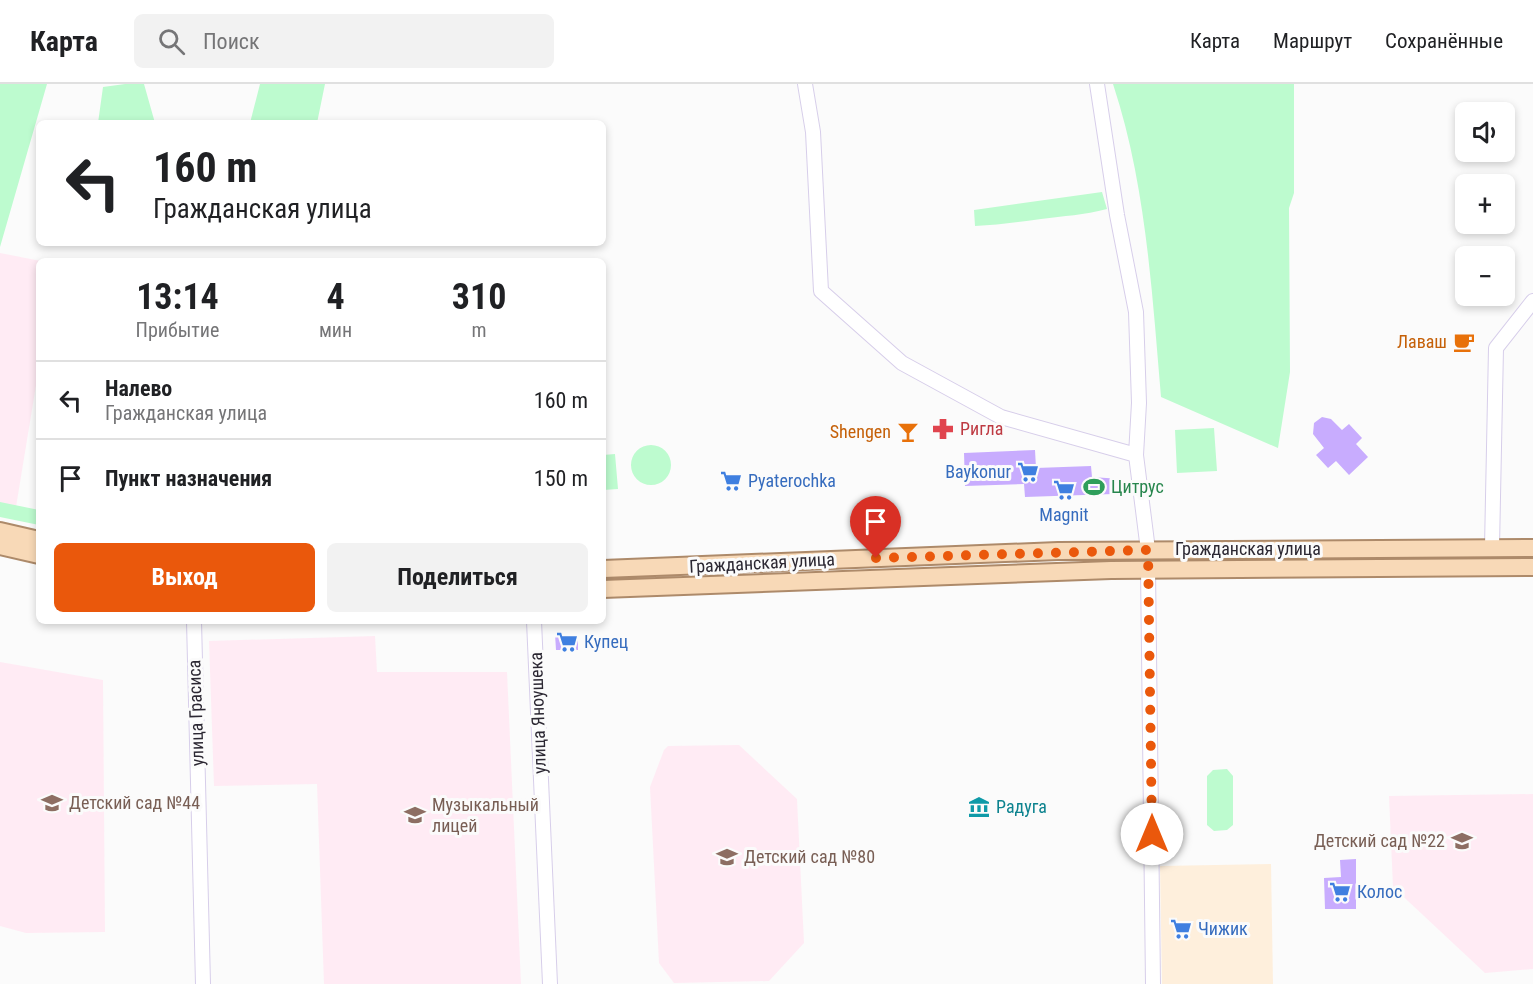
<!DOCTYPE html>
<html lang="ru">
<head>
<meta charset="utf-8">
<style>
	:root { --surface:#fff; --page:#f2f2f2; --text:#202124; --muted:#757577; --line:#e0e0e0; --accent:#ea580c }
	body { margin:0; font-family:"Roboto Condensed",sans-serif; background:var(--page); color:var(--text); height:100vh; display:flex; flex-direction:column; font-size:22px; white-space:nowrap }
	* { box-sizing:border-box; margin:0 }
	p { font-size:20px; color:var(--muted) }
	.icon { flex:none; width:33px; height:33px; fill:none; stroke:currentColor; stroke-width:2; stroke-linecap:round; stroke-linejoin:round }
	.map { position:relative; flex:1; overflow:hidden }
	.drawer { position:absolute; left:36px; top:174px; width:570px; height:366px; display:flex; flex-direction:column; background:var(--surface); border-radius:9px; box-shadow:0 3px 9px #0003 }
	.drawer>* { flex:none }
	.top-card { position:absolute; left:36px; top:36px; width:570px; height:126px; border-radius:9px; box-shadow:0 3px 9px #0003; background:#fff; color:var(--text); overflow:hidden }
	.tools { position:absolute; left:1455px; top:18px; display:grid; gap:12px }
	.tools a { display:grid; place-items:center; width:60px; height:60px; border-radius:9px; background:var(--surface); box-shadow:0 3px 9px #0003; font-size:30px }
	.pin { position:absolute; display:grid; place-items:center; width:51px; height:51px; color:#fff; margin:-62px -26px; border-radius:50% 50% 50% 0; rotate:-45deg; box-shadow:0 0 6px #0007 }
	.pin .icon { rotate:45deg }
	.me { position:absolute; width:66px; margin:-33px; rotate:0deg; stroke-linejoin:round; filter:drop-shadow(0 0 4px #0008) }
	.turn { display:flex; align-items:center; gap:21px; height:126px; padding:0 18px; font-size:27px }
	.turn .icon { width:78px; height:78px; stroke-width:2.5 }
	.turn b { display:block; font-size:42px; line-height:51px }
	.eta { display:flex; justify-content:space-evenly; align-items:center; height:102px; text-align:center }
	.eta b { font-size:36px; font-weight:700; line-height:42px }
	.action { display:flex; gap:12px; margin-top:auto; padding:12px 18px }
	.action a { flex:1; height:69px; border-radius:9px; background:var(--accent); color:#fff; font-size:24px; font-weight:700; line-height:69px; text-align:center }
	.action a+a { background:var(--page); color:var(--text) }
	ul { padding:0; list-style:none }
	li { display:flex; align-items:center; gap:18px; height:78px; padding:0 18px; border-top:2px solid var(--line) }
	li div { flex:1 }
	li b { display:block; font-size:22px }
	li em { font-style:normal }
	header { display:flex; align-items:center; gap:36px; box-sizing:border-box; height:84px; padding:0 30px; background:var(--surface); border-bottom:2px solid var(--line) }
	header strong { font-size:28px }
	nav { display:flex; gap:33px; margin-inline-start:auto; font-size:21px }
	.search { width:420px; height:54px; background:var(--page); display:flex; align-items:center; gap:15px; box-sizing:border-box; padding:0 21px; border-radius:9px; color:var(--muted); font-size:22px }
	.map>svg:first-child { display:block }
</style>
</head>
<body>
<header>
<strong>Карта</strong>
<div class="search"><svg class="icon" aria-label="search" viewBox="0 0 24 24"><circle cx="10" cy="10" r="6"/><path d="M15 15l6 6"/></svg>Поиск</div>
<nav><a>Карта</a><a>Маршрут</a><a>Сохранённые</a></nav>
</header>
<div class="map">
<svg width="1533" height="900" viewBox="0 0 1533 900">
	<rect width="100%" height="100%" fill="#fbfbfb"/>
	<path fill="#feefdc" d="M1271,780l2,120h-111l-2,-118z"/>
	<path fill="#ffebf4" d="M0,169l41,8 -2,106 -24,146 -15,-3z
		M375,552l2,36h130l14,312h-197l-7,-200 -103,2 -5,-145z
		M0,578l103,18 2,252 -79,1 -26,-7z
		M739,661l58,54 7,144 -35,38 -95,2 -15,-20 -9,-176 14,-37 4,-4z
		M1533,710v175l-48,4 -92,-86 -4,-91z"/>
	<path fill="#bdfbcf" d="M0,0h47l-47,163z
		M125,0h19l11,39h-57l5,-36z
		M260,0h65l-8,39h-67z
		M1113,0h181v109l-5,15 1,164 -12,76 -117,-51c-9,-105 -15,-213 -48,-313z
		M1102,108l5,17c-23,6 -43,7 -66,10 -22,3 -43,6 -66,7l-1,-16z
		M1214,344l3,43 -40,2 -2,-43z
		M631 381a20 20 0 1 1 40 0a20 20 0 1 1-40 0Z
		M615,370l3,35 -15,1v-35z
		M0,418l39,8v15l-39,-8z
		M1227,685l6,7v49l-6,5 -13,1 -7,-6v-49l6,-6z"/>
	<path fill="#c8acfe" d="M1322,333l9,2 11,11 7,-6 13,14 -6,6 12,13 -19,18 -13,-14 -8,7 -12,-13 8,-7 -11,-14 1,-11z
		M1035,366l1,18 55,-2 1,11 29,2 1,9h-9v6l-88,3 -1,-13 -59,2 -1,-33z
		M555,550h23v16h-22z
		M1356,775v50h-31l-1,-31 17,-1 -1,-17z"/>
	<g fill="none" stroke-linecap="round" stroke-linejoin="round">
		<defs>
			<path id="minor" d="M805,0l8,48 8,159 81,72 99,54 135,38
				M1097,0l20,131 19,97 3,91 -3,52 12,95
				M1492,463l4,-199 37,-47
				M1148,485l5,415
				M194,537l9,363
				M534,537l16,363"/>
			<path id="major" d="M0,447l39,9
				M0,462l39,9
				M603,485l455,-18 475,-3
				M603,505l508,-19 422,-3"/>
		</defs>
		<use href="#minor" stroke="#d7ceea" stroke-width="16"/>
		<use href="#major" stroke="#ad8a6a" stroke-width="20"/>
		<use href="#minor" stroke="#fff" stroke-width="14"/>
		<use href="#major" stroke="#f8d9b7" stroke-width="16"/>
	</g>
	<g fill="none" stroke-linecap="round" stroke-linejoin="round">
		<path stroke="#ea580c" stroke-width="10" stroke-dasharray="0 18" d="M876,474l272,-8 4,284"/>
	</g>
	<defs>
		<symbol id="cafe-bare" viewBox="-9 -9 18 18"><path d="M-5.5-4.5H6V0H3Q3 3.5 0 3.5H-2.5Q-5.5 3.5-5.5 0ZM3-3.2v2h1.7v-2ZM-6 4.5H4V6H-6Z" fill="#e8710a" stroke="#fbfbfb" stroke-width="2.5" paint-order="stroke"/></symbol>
		<symbol id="pharmacy-bare" viewBox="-9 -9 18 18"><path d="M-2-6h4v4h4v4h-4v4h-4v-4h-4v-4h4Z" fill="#e0444e" stroke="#fbfbfb" stroke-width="2.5" paint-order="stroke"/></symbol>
		<symbol id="bar-bare" viewBox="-9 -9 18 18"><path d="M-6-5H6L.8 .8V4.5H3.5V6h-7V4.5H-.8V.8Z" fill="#e8710a" stroke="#fbfbfb" stroke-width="2.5" paint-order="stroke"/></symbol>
		<symbol id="supermarket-bare" viewBox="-9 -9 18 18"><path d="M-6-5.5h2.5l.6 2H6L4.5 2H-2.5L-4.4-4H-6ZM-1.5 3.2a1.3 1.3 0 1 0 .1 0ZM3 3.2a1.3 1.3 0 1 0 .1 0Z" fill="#3f7fe0" stroke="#fbfbfb" stroke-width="2.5" paint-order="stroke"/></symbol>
		<symbol id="stadium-bare" viewBox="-9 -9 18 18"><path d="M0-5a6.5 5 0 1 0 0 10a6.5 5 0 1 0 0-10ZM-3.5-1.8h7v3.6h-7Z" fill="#2e9e5b" stroke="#fbfbfb" stroke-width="2.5" paint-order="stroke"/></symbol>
		<symbol id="school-bare" viewBox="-9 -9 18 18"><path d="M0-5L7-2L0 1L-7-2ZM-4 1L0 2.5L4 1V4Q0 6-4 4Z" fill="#8d6e63" stroke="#fbfbfb" stroke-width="2.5" paint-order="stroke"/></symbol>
		<symbol id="museum-bare" viewBox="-9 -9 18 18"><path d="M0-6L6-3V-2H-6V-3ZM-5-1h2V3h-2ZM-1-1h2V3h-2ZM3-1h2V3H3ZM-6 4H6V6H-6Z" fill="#0f9aa8" stroke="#fbfbfb" stroke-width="2.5" paint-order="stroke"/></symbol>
	</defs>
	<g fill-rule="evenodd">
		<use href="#cafe-bare" x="1449" y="243" width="30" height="30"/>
		<use href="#pharmacy-bare" x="928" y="330" width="30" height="30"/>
		<use href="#bar-bare" x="893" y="333" width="30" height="30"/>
		<use href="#supermarket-bare" x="1013" y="373" width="30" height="30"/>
		<use href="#supermarket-bare" x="716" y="382" width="30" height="30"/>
		<use href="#stadium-bare" x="1079" y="388" width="30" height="30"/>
		<use href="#supermarket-bare" x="1049" y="391" width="30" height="30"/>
		<use href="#supermarket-bare" x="552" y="543" width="30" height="30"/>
		<use href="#school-bare" x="37" y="704" width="30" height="30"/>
		<use href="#museum-bare" x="964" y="708" width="30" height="30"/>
		<use href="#school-bare" x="400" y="716" width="30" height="30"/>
		<use href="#school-bare" x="1447" y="742" width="30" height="30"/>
		<use href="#school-bare" x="712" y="758" width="30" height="30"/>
		<use href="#supermarket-bare" x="1325" y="793" width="30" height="30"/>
		<use href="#supermarket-bare" x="1166" y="830" width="30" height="30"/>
	</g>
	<g text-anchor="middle" stroke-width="6" stroke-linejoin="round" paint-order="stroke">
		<g font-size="18" fill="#c56008" stroke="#fbfbfb" text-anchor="end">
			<text x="1447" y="264">Лаваш</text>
			<text x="891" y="354">Shengen</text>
		</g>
		<g font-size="18" fill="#be3a42" stroke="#fbfbfb" text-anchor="start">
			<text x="960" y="351">Ригла</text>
		</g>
		<g font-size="18" fill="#366cbe" stroke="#fbfbfb" text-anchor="start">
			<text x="1011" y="394" text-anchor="end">Baykonur</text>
			<text x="748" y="403">Pyaterochka</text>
			<text x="1064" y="437" text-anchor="middle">Magnit</text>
			<text x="584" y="564">Купец</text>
			<text x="1357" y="814">Колос</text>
			<text x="1198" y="851">Чижик</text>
		</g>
		<g font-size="18" fill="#27864d" stroke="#fbfbfb" text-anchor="start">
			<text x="1111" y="409">Цитрус</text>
		</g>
		<g font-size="18" fill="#2c2833" stroke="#fbfbfb">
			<text x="1248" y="471">Гражданская улица</text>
			<text transform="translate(762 479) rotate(-3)" y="6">Гражданская улица</text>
			<text transform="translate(196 629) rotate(-92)" y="6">улица Грасиса</text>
			<text transform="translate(538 629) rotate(-92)" y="6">улица Яноушека</text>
		</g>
		<g font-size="18" fill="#785e54" stroke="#fbfbfb" text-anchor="start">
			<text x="69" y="725">Детский сад №44</text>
			<text x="432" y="727">Музыкальный<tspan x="432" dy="21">лицей</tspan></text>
			<text x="1445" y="763" text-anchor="end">Детский сад №22</text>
			<text x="744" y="779">Детский сад №80</text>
		</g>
		<g font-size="18" fill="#0d838f" stroke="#fbfbfb" text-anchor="start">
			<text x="996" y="729">Радуга</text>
		</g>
	</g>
</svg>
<div class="tools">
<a><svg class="icon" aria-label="sound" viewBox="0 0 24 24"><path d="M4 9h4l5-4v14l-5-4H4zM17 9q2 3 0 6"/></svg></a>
<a>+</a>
<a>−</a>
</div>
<div class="pin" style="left:876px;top:474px;background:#d93025"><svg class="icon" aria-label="arrive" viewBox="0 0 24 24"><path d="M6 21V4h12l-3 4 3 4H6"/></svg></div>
<svg class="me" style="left:1152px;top:750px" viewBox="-20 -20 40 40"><circle r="19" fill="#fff"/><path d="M0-13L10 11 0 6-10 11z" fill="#ea580c"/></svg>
<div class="top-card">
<div class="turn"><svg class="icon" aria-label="left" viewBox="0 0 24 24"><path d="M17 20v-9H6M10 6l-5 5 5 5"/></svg><div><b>160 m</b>Гражданская улица</div></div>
</div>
<section class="drawer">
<div class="eta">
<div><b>13:14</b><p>Прибытие</p></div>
<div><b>4</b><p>мин</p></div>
<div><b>310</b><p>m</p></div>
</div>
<ul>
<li><svg class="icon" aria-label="left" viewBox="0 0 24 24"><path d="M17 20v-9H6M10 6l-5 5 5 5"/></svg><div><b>Налево</b><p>Гражданская улица</p></div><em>160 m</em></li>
<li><svg class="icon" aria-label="arrive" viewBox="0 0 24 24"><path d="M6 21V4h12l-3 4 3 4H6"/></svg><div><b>Пункт назначения</b></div><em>150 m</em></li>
</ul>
<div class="action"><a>Выход</a><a>Поделиться</a></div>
</section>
</div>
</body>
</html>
